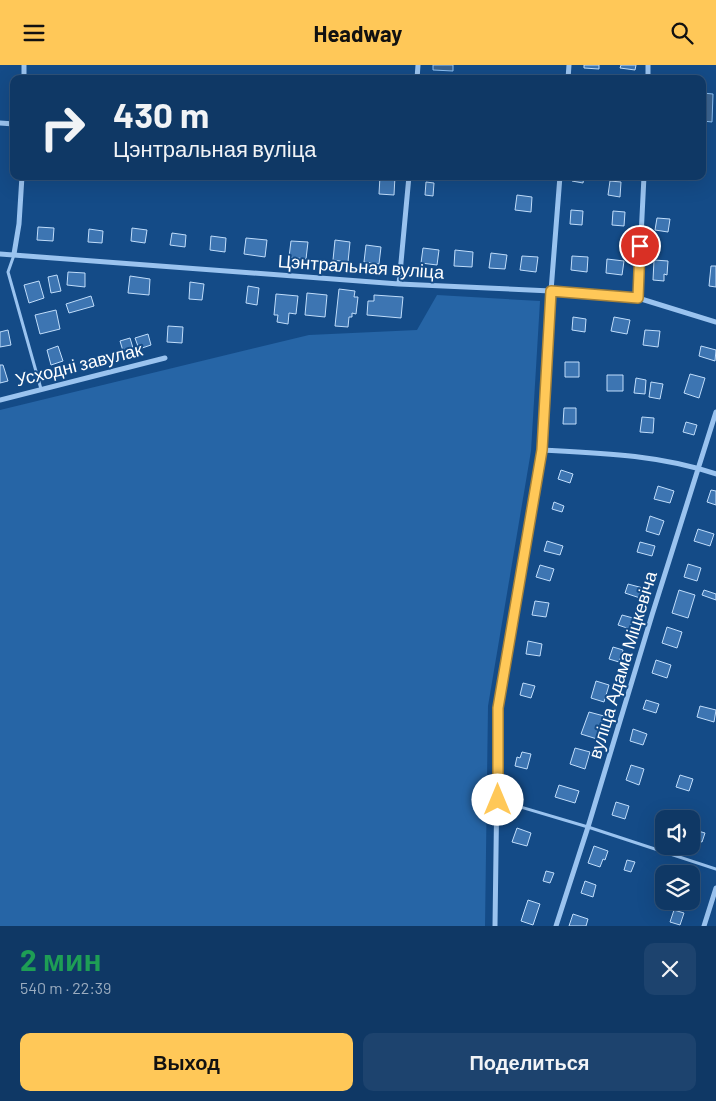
<!DOCTYPE html>
<html lang="ru">
<head>
<meta charset="utf-8">
<style>
	:root { --surface:#0f3865; --page:#1d436e; --text:#f1f3f6; --muted:#9bacbf; --line:#2f5279; --accent:#ffc858 }
	body { margin:0; font-family:Barlow,sans-serif; background:var(--page); color:var(--text); height:100vh; display:flex; flex-direction:column; font-size:19px; white-space:nowrap }
	* { box-sizing:border-box; margin:0 }
	p { font-size:16px; color:var(--muted) }
	.icon { flex:none; width:28px; height:28px; fill:none; stroke:currentColor; stroke-width:2; stroke-linecap:round; stroke-linejoin:round }
	.map { position:relative; height:861px; overflow:hidden }
	.details { display:flex; flex-direction:column; background:var(--surface); flex:1 }
	.details>* { flex:none }
	.hud { position:absolute; left:10px; top:10px; width:696px; height:105px; border-radius:10px; box-shadow:0 5px 20px #0002,0 0 0 1px var(--line); background:#0f3865; color:var(--text); overflow:hidden }
	.tools { position:absolute; left:655px; top:745px; display:grid; gap:10px }
	.tools a { display:grid; place-items:center; width:45px; height:45px; border-radius:10px; background:var(--surface); box-shadow:0 5px 20px #0002,0 0 0 1px var(--line); font-size:25px }
	.pin { position:absolute; display:grid; place-items:center; width:42px; height:42px; color:#fff; margin:-21px; border:2px solid #fff; border-radius:50%; box-shadow:0 1px 5px #0007 }
	.me { position:absolute; width:55px; margin:-28px; rotate:0deg; stroke-linejoin:round; filter:drop-shadow(0 0 4px #0008) }
	.turn { display:flex; align-items:center; gap:18px; height:105px; padding:0 20px; font-size:22px }
	.turn .icon { width:65px; height:65px; stroke-width:2.5 }
	.turn b { display:block; font-size:35px; line-height:42px }
	.round { display:grid; place-items:center; flex:none; width:52px; height:52px; border-radius:10px; background:var(--page) }
	.overview { display:flex; align-items:center; justify-content:space-between; height:85px; padding:0 20px }
	h1 { font-size:30px; font-weight:700; line-height:38px; color:#1e9e55 }
	.cta { display:flex; gap:10px; margin-top:auto; padding:10px 20px }
	.cta a { flex:1; height:58px; border-radius:10px; background:var(--accent); color:#111; font-size:20px; font-weight:700; line-height:58px; text-align:center }
	.cta a+a { background:var(--page); color:var(--text) }
	header { display:flex; justify-content:space-between; align-items:center; height:65px; padding:0 20px; background:var(--accent); color:#111; font-size:22px; font-weight:700 }
	.map>svg:first-child { display:block }
</style>
</head>
<body>
<header><svg class="icon" aria-label="menu" viewBox="0 0 24 24"><path d="M4 6h16M4 12h16M4 18h16"/></svg>Headway<svg class="icon" aria-label="search" viewBox="0 0 24 24"><circle cx="10" cy="10" r="6"/><path d="M15 15l6 6"/></svg></header>
<div class="map">
<svg width="716" height="861" viewBox="0 0 716 861">
	<rect width="100%" height="100%" fill="#144b87"/>
	<path fill="#2665a6" d="M437,230l103,6 -9,150 -43,255 -3,220h-485v-516l309,-75 108,-5z"/>
	<path fill="#3a6390" stroke="#8bbff2" d="M433,0h20v6l-20,-1z
		M703,28l10,1 -1,28 -9,-1z"/>
	<path fill="#3d75b2" stroke="#c0ddfb" d="M584,0h15v4l-15,-1z
		M621,0h15l-1,5 -15,-2z
		M380,111h15l-1,19 -15,-1z
		M572,111h12l-1,7 -11,-2z
		M610,116l11,1 -1,15 -12,-2z
		M426,117l8,1 -1,13 -8,-1z
		M517,130l15,2 -1,15 -16,-2z
		M571,145l12,1 -1,14 -12,-1z
		M613,146l12,1 -1,14 -12,-1z
		M657,153l13,1 -2,13 -13,-2z
		M38,162l16,1 -1,13 -16,-1z
		M132,163l15,2 -2,13 -14,-2z
		M89,164l14,2 -1,12 -14,-1z
		M172,168l14,2 -1,12 -15,-2z
		M211,171l15,2 -1,14 -15,-2z
		M246,173l21,2 -2,17 -21,-3z
		M335,175l15,2 -2,20 -15,-2z
		M291,176l17,1 -2,17 -17,-2z
		M366,180l15,2 -2,17 -15,-2z
		M423,183l16,2 -2,15 -16,-2z
		M455,185l18,2 -1,15 -18,-1z
		M491,188l16,2 -2,14 -16,-1z
		M522,191l16,1 -2,15 -16,-2z
		M572,191l16,1 -1,15 -16,-2z
		M607,194l17,2 -2,14 -16,-2z
		M654,195l14,1 -1,14 -3,-1v7l-11,-1z
		M711,201h5v21l-7,-1z
		M68,207l17,1v14l-18,-2z
		M57,210l4,16 -10,2 -3,-16z
		M130,211l20,3 -1,16 -21,-2z
		M39,216l5,17 -15,5 -5,-18z
		M190,217l14,2 -2,16 -13,-1z
		M248,221l11,2 -2,17 -11,-2z
		M339,224l16,2 -1,6h4l-2,17 -4,-1v4h-3l-1,10 -13,-1z
		M307,228l20,2 -2,22 -20,-2z
		M276,229l22,2 -2,18 -7,-1 -1,11 -11,-2 1,-7h-4z
		M374,230l29,2 -2,21 -34,-3 1,-14h6z
		M91,231l3,10 -25,7 -3,-9z
		M56,245l4,19 -20,5 -5,-19z
		M573,252l13,2 -1,13 -13,-2z
		M614,252l16,3 -3,14 -16,-3z
		M168,261l15,1 -1,16 -15,-1z
		M8,265l3,15 -11,2v-15z
		M645,265l15,1 -2,16 -15,-2z
		M148,269l3,11 -12,4 -4,-11z
		M130,273l3,10 -10,3 -3,-10z
		M58,281l5,15 -12,4 -4,-15z
		M701,281l15,4 -1,11 -16,-5z
		M565,297h14v15h-14z
		M0,300h3l5,16 -8,2z
		M690,309l15,4 -6,20 -15,-5z
		M607,310h16v16h-16z
		M636,313l10,2 -1,14 -11,-1z
		M651,317l12,2 -3,15 -11,-2z
		M564,343h12v16h-13z
		M642,352l12,1 -1,15 -13,-1z
		M686,357l11,3 -3,10 -11,-3z
		M561,405l12,4 -3,9 -12,-4z
		M658,421l16,5 -4,12 -16,-4z
		M711,425l5,1v14l-9,-3z
		M554,437l10,4 -2,6 -10,-3z
		M650,451l14,5 -5,14 -13,-4z
		M698,464l16,5 -4,12 -16,-5z
		M547,476l16,5 -3,9 -16,-4z
		M640,477l15,4 -3,10 -15,-4z
		M688,499l13,4 -4,13 -13,-4z
		M540,500l14,4 -4,12 -14,-4z
		M628,519l15,4 -3,10 -15,-5z
		M679,525l16,5 -7,23 -16,-5z
		M704,525l12,4v6l-14,-5z
		M535,536l14,2 -3,14 -14,-2z
		M622,550l11,3 -3,11 -12,-4z
		M667,562l15,5 -5,16 -15,-5z
		M528,576l14,3 -2,12 -14,-2z
		M613,582l10,3 -4,12 -10,-3z
		M656,595l15,5 -4,13 -15,-5z
		M596,616l13,4 -5,17 -13,-4z
		M523,618l12,3 -4,12 -11,-3z
		M646,635l13,4 -3,9 -13,-4z
		M700,641l16,4 -2,12 -17,-5z
		M589,647l15,4 -7,23 -16,-5z
		M633,664l14,5 -4,11 -13,-4z
		M575,683l15,4 -5,17 -15,-5z
		M522,687l9,2 -4,15 -12,-3 2,-9 3,1z
		M631,700l13,4 -5,16 -13,-5z
		M680,710l13,4 -4,12 -13,-4z
		M559,720l20,6 -4,12 -20,-6z
		M616,737l13,4 -4,13 -13,-4z
		M517,763l14,5 -4,13 -15,-4z
		M691,764l14,4 -3,9 -11,-3z
		M594,781l14,5 -3,9 -2,-1 -3,8 -12,-4z
		M627,795l8,2 -4,10 -7,-2z
		M546,806l8,2 -4,10 -7,-2z
		M691,813l4,1 -4,11z
		M585,816l11,4 -3,12 -12,-4z
		M528,835l12,4 -7,21 -12,-4z
		M674,845l10,3 -4,12 -10,-3z
		M573,849l15,5 -2,7h-17z"/>
	<g fill="none" stroke-linecap="round" stroke-linejoin="round">
		<path stroke="#9ac3ef" stroke-width="3" d="M14,190l-6,17 33,117
			M497,735l91,27 128,42"/>
		<path stroke="#9ac3ef" stroke-width="5" d="M24,14v-14
			M417,14l1,-14
			M568,14l1,-14
			M648,14v-14
			M0,58l14,1
			M0,189l399,30 152,7 87,7 78,24
			M14,189l5,-30 3,-48
			M399,219l10,-108
			M638,233l6,-122
			M0,335l165,-42
			M542,385c59,3 118,5 174,24
			M495,861l3,-218 44,-258 9,-159 9,-115
			M556,861l32,-99 64,-212 64,-203
			M704,861l12,-38"/>
	</g>
	<g fill="none" stroke-linecap="round" stroke-linejoin="round">
		<defs>
			<path id="route" d="M498,735v-92l44,-258 9,-159 87,7 2,-52"/>
		</defs>
		<use href="#route" stroke="#a68239" stroke-width="12"/>
		<use href="#route" stroke="#ffc858" stroke-width="9"/>
	</g>
	<g text-anchor="middle" stroke-width="4" stroke-linejoin="round" paint-order="stroke">
		<g font-size="18" fill="#fff" stroke="#144b87">
			<text transform="translate(361 202) rotate(4)" y="6">Цэнтральная вуліца</text>
			<text transform="translate(79 300) rotate(-14)" y="6">Усходні завулак</text>
			<text transform="translate(623 600) rotate(-73)" y="6">вуліца Адама Міцкевіча</text>
		</g>
	</g>
</svg>
<div class="tools">
<a><svg class="icon" aria-label="sound" viewBox="0 0 24 24"><path d="M4 9h4l5-4v14l-5-4H4zM17 9q2 3 0 6"/></svg></a>
<a><svg class="icon" aria-label="layers" viewBox="0 0 24 24"><path d="M12 4l9 5-9 5-9-5zM3 14l9 5 9-5"/></svg></a>
</div>
<div class="pin" style="left:640px;top:181px;background:#d93025"><svg class="icon" aria-label="arrive" viewBox="0 0 24 24"><path d="M6 21V4h12l-3 4 3 4H6"/></svg></div>
<svg class="me" style="left:498px;top:735px" viewBox="-20 -20 40 40"><circle r="19" fill="#fff"/><path d="M0-13L10 11 0 6-10 11z" fill="#ffc858"/></svg>
<div class="hud">
<div class="turn"><svg class="icon" aria-label="right" viewBox="0 0 24 24"><path d="M7 20v-9h11M14 6l5 5-5 5"/></svg><div><b>430 m</b>Цэнтральная вуліца</div></div>
</div>
</div>
<section class="details">
<div class="overview"><div><h1>2 мин</h1><p>540 m · 22:39</p></div><a class="round"><svg class="icon" aria-label="close" viewBox="0 0 24 24"><path d="M6 6l12 12M18 6L6 18"/></svg></a></div>
<div class="cta"><a>Выход</a><a>Поделиться</a></div>
</section>
</body>
</html>
